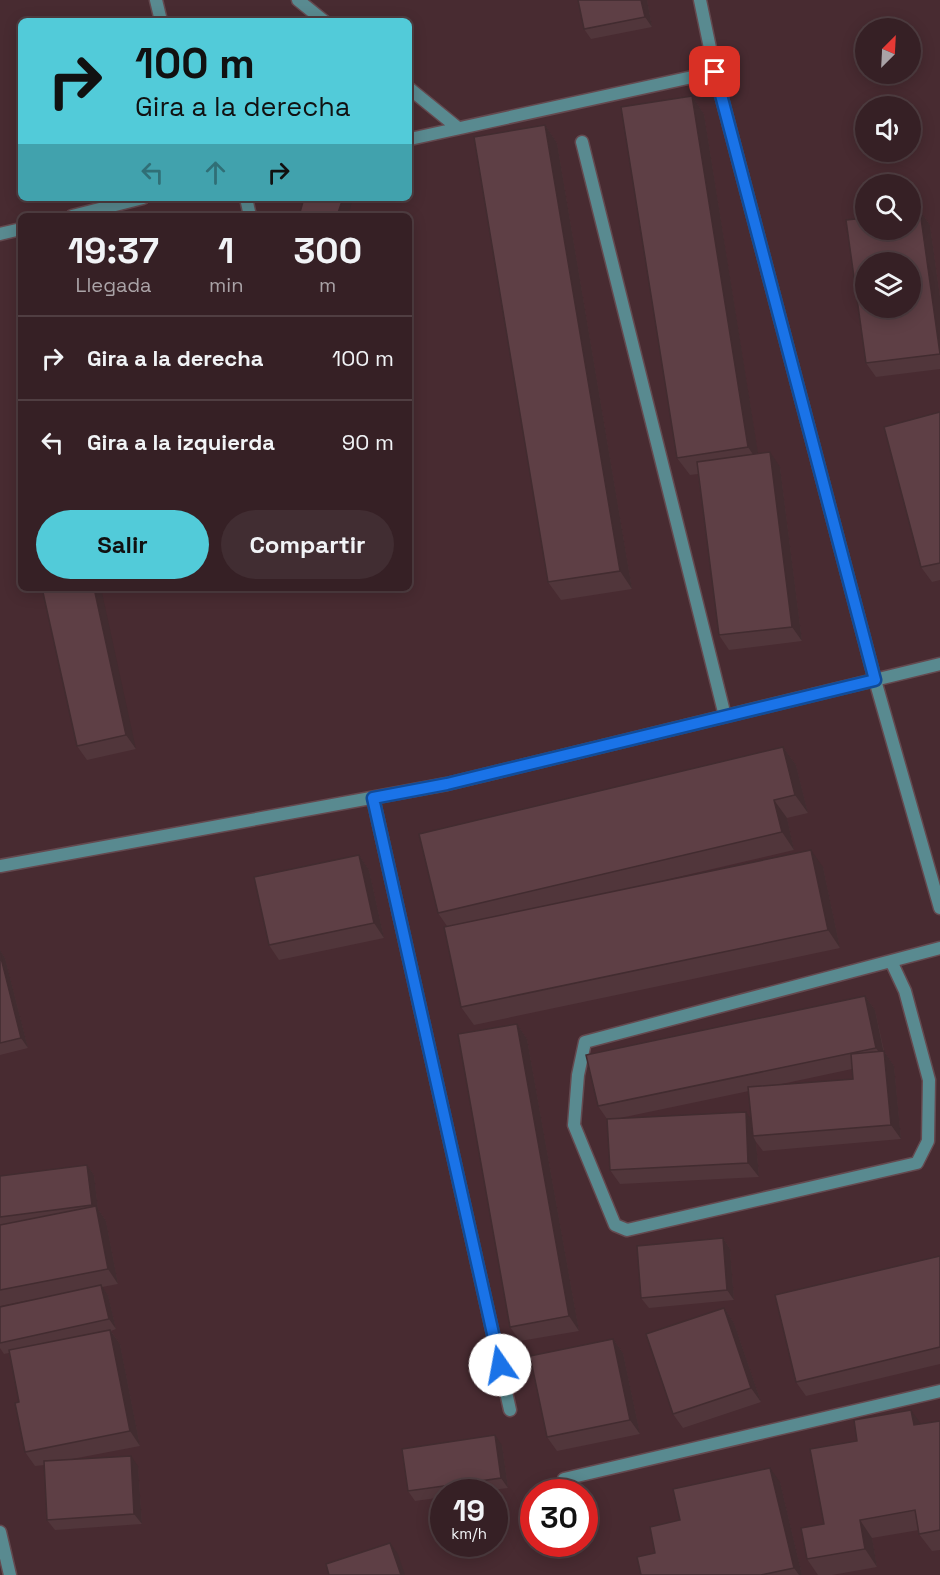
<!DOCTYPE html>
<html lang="es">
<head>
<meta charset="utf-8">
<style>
	:root { --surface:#362025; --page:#412d32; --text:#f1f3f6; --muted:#aaa3a7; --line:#503e42; --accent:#52cbd9 }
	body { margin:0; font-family:"Space Grotesk",sans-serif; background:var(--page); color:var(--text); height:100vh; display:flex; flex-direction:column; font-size:22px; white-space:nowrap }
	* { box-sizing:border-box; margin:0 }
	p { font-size:20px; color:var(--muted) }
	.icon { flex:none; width:33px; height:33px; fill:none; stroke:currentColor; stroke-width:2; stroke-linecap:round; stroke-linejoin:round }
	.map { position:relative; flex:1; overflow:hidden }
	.panel { position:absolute; left:18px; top:213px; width:394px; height:378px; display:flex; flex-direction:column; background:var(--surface); border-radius:9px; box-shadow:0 3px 15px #0003,0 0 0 2px var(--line) }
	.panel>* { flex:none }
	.top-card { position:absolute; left:18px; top:18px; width:394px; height:183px; border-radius:9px; box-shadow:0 3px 15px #0003,0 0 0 2px var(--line); background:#52cbd9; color:#111; overflow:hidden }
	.needle { width:39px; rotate:24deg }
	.fabs { position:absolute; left:855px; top:18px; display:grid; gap:12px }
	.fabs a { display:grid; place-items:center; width:66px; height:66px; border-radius:50%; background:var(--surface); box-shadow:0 3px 15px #0003,0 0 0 2px var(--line); font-size:30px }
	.speed { position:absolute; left:430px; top:1479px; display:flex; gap:12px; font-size:30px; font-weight:700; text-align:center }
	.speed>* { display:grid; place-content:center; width:78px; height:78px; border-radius:50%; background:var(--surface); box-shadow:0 3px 15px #0003,0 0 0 2px var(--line); line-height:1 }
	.speed small { font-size:15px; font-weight:400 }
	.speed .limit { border:9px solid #d22; background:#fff; color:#111 }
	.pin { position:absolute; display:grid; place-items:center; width:51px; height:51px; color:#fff; margin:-26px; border-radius:12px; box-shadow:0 3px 9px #0006 }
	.me { position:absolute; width:66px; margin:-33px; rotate:348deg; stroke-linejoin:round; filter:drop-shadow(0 0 4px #0008) }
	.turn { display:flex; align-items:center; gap:21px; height:126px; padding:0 18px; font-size:27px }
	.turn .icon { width:78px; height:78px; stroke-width:2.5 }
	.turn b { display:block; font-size:42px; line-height:51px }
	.lanes { display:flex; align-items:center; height:57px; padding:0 18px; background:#0003; justify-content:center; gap:30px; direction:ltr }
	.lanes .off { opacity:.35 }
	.eta { display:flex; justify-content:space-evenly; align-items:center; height:102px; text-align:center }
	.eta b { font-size:36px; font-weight:600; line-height:42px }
	.button { display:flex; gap:12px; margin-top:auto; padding:12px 18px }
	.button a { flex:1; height:69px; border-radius:36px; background:var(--accent); color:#111; font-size:24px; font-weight:600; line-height:69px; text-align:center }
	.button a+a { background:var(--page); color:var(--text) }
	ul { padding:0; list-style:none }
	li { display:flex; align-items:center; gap:18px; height:84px; padding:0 18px; border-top:2px solid var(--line) }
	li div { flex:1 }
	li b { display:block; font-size:22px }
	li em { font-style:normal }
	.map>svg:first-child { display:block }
</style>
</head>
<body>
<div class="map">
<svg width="940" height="1575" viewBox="0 0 940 1575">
	<rect width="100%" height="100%" fill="#482b31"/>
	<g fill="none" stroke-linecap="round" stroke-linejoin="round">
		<defs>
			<path id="lane" d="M246,198l4,18"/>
			<path id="street" d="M156,0l5,21
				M298,0l26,21
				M700,0l15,72 160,608 65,228
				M410,89l48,39
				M410,139l305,-67
				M582,142l143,574
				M72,216l71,-18
				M0,234l21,-5
				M373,798l137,612
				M0,866l447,-82 493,-120
				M891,961l14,30 24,89 -1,61 -11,22 -290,67 -12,-5 -41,-100 4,-50 7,-33 306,-81 49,-13
				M564,1479l376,-88
				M0,1532l10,43"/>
		</defs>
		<use href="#lane" stroke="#64494f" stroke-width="15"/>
		<use href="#street" stroke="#64494f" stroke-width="15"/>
		<use href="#lane" stroke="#598a90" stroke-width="12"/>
		<use href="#street" stroke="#598a90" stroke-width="12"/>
	</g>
	<path fill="#51363b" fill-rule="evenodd" d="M647,0l5,27 -61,12 -7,-10z
		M692,96l12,18 54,340 22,13 22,174 -73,9 -10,-15 -21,-161 -8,1 -13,-17z
		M545,125l12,18 75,446 -71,11 -13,-18z
		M920,211l10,14 10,72v72l-64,8 -10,-14z
		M940,412v168l-8,2 -11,-15z
		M42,588l94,161 -49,11 -10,-14z
		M783,747l13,18 12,48 -21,5 7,32 -129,30 158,-13 17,81 -366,77 -13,-18 -14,-81 -9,-13z
		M359,855l10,15 15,68 -105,22 -10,-15z
		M0,950l5,8 23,90 -28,7z
		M865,996l10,14 9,41 10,15 7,73 -138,12 -7,-9 3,35 -139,7 -10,-14 -3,-51 -9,-13zM852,1069l1,10 -76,6zM749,1091l2,29 -131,-2z
		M517,1024l10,15 52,292 -59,10 -10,-14z
		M87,1165l7,10 4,34 8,12 12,63 -16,3 6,8 8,34 -5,2 9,13 20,102 -68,13 66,7 4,58 -87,6 -8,-10 -3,-55 -9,1 -10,-14 -6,-50 -10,-49 -5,1 -4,-6v-41l34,-8 -34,7v-130z
		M723,1238l7,11 4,51 -85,8 -8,-10z
		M940,1256v108l-134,32 -10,-14z
		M724,1308l10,15 27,79 -78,26 -10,-14z
		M613,1339l10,14 17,81 -83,17 -10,-14z
		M940,1421v129l-8,1 -13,-17v-4l-47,8 5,29 -45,8h-14l-11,-16 17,-35 33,-83 64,-17z
		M502,1445l6,43 -32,4h-32v5l-29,4 -7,-10z
		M780,1482l22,93h-161l14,-22 25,-33z"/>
	<path fill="#422c30" d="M641,0h6l5,27 -7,-10z
		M692,96l12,18 56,351 -12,-18z
		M545,125l12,18 75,446 -12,-18z
		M343,198h10l-5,18h-11z
		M920,211l10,14 10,72v57z
		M770,452l10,15 22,174 -10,-14z
		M94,588h7l35,161 -10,-14z
		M783,747l13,18 12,48 -13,-18z
		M774,800l13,18 7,32 -12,-18z
		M811,850l12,17 17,81 -12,-18z
		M359,855l10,15 15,68 -10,-15z
		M0,950l5,8 23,90 -7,-10 -21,-84z
		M865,996l10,14 9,44v-3l10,15 7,73 -10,-14 -6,-65 -9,-12z
		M517,1024l10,15 52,292 -10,-15z
		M746,1112l10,14 -3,10 3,6 3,35 -11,-14z
		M87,1165l7,10 4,34 8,12 12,63 -10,-15 -11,-55 -5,-9z
		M723,1238l7,11 4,51 -7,-10z
		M101,1285l7,10 8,34 -7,-10z
		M724,1308l10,15 27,79 -10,-14z
		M110,1330l10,14 20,102 -10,-15z
		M613,1339l10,14 17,81 -10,-14z
		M911,1410l13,18 -10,-3z
		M495,1435l7,10 6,43 -7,-10z
		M131,1456l7,10 4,58 -8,-10z
		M770,1468l10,14 22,93h-3l-5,-7z
		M860,1520l12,18 5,29 -12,-18z
		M390,1543l8,11 7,21h-4z"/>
	<path fill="#5e3f45" stroke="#422c30" stroke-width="1.5" fill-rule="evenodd" d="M578,0h63l4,17 -61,12z
		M692,96l56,351 -71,11 -56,-351z
		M545,125l75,446 -72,11 -74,-445z
		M304,198h39l-6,18h-38z
		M920,211l20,143 -74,9 -20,-143 20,-2v12h44v-18zM866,262h44v46h-44z
		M940,412v151l-19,4 -37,-140z
		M770,452l22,175 -73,8 -22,-173z
		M42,588h52l32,147 -49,11z
		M783,747l12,48 -21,5 8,32 -344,81 -19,-79z
		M811,850l17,80 -367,77 -17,-80z
		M359,855l15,68 -105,22 -15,-68z
		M0,954l21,84 -21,5z
		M865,996l11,52 -278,58 -12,-51z
		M517,1024l52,292 -59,11 -52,-293z
		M884,1051l7,74 -138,11 -5,-49 105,-8 -2,-25z
		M746,1112l2,51 -138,7 -3,-51z
		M87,1165l5,40 -92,12v-41z
		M96,1206l12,63 -108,21v-65z
		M723,1238l4,52 -86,8 -4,-52z
		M940,1256v91l-144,35 -21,-87z
		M101,1285l8,34 -109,24v-36z
		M724,1308l27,80 -78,26 -27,-80z
		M110,1330l20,101 -105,21 -10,-49 4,-1 -10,-52z
		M613,1339l17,81 -83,17 -17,-81z
		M911,1410l3,15 26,-4v109l-21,4 -4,-24 -55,10 5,29 -58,10 -6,-31 23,-4 -14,-75 47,-8 -3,-21z
		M495,1435l6,43 -93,13 -6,-42z
		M131,1456l3,58 -87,6 -3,-59z
		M770,1468l24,100 -33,7h-120l-4,-18 18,-4 -5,-26 30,-7 -7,-31z
		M390,1543l11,32h-72l-3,-11z"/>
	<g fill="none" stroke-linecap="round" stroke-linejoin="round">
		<defs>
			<path id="route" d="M500,1365l-127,-567 74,-14 428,-104 -160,-608"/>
		</defs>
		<use href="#route" stroke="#114b97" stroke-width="15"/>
		<use href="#route" stroke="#1a73e8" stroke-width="10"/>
	</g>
</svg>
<div class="fabs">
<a><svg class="needle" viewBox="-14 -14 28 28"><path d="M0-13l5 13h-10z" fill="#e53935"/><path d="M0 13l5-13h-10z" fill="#aaa3a7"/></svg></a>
<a><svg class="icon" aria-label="sound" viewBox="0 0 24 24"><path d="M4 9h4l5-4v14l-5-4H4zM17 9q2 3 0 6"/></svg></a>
<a><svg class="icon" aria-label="search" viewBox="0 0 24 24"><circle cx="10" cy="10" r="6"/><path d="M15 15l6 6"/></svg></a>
<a><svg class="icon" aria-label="layers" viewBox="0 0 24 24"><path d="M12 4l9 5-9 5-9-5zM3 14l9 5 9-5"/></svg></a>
</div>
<div class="speed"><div>19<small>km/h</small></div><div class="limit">30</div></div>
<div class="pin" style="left:715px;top:72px;background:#d93025"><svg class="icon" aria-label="arrive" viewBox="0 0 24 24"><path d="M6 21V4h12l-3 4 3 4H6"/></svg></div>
<svg class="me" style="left:500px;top:1365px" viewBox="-20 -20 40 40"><circle r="19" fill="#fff"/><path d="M0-13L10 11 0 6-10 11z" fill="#1a73e8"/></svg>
<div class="top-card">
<div class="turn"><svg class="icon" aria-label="right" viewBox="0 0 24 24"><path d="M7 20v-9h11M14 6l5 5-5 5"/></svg><div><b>100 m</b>Gira a la derecha</div></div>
<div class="lanes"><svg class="icon off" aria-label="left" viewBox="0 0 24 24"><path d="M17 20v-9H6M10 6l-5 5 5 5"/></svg><svg class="icon off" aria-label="ahead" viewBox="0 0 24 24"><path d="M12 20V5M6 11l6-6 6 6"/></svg><svg class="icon" aria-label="right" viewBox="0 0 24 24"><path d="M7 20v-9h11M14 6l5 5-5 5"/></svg></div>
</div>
<section class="panel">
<div class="eta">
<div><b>19:37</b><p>Llegada</p></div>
<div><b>1</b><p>min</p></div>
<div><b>300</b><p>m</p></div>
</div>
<ul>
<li><svg class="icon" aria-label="right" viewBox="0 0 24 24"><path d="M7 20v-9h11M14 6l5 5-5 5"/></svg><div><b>Gira a la derecha</b></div><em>100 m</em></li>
<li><svg class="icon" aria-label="left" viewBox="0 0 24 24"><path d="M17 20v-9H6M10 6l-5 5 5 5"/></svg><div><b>Gira a la izquierda</b></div><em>90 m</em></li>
</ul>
<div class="button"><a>Salir</a><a>Compartir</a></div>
</section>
</div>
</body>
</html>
